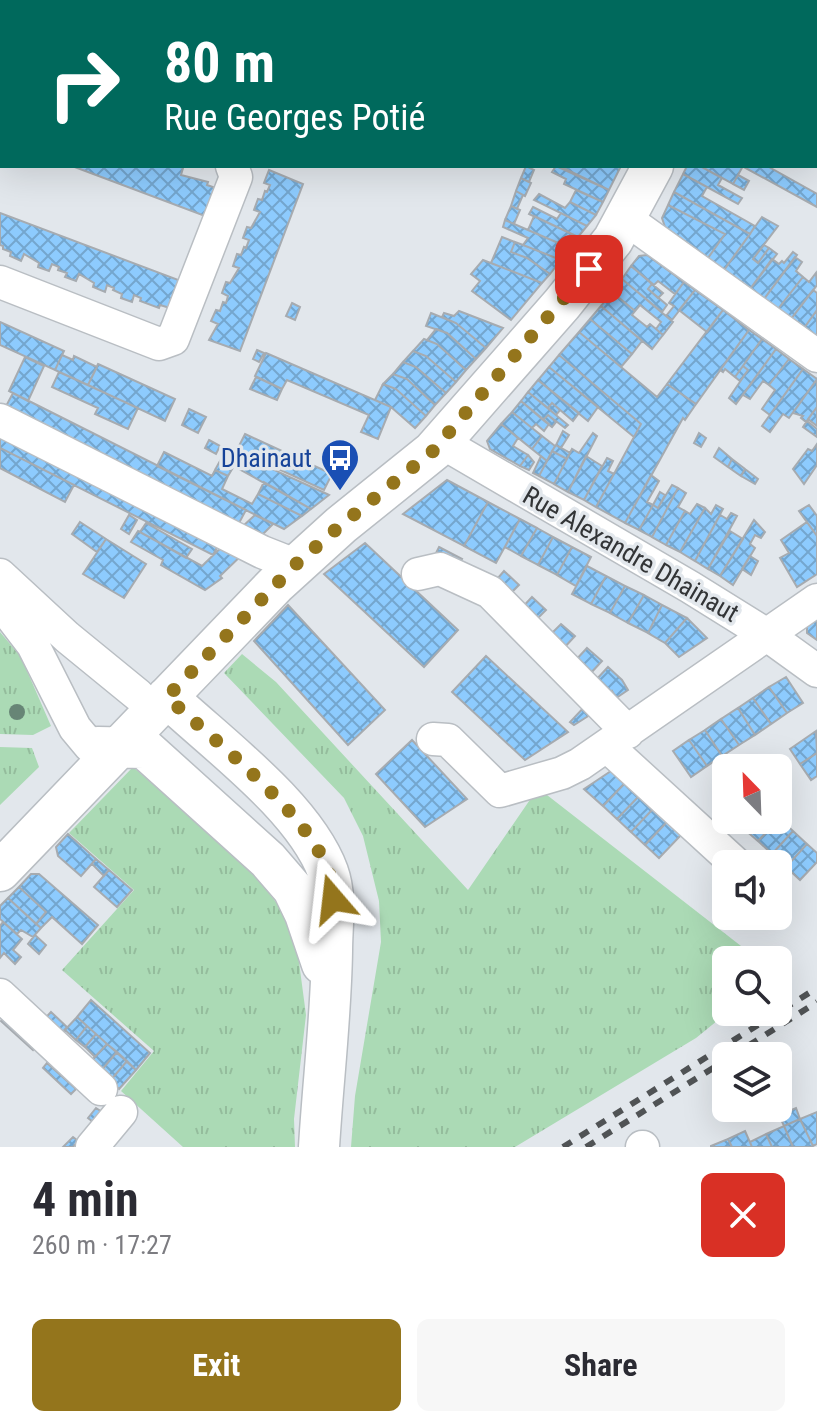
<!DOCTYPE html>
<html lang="en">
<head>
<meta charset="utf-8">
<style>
	:root { --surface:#fff; --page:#f7f7f7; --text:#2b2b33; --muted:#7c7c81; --accent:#94751c }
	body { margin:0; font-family:"Roboto Condensed",sans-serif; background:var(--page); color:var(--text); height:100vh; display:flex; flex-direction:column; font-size:30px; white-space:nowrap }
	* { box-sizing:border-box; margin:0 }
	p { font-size:26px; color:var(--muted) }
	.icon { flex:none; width:44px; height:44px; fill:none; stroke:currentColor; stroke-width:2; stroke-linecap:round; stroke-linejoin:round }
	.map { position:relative; height:1147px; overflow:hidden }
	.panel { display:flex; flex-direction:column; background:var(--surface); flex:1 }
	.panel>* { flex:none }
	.top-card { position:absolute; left:0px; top:0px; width:818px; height:168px; box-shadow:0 8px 32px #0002; background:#00695c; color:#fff; overflow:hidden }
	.needle { width:52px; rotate:337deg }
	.tools { position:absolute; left:712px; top:754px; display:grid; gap:16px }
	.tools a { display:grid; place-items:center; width:80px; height:80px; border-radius:12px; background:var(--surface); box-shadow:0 8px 32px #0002; font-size:40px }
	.pin { position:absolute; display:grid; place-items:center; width:68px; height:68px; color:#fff; margin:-34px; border-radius:16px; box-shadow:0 4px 12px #0006 }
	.me { position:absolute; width:88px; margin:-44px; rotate:343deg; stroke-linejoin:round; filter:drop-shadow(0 0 6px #0008) }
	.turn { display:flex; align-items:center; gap:28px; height:168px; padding:0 32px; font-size:36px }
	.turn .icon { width:104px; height:104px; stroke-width:2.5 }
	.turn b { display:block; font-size:56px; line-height:68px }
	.round { display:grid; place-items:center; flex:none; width:84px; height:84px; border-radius:12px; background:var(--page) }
	.overview { display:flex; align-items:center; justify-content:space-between; height:136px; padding:0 32px }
	h1 { font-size:48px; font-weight:700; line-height:60px }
	.cta { display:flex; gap:16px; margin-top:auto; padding:16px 32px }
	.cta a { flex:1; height:92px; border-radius:12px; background:var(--accent); color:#fff; font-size:32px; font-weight:700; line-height:92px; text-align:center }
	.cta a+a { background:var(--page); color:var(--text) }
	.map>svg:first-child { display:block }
</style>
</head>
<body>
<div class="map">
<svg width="817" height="1147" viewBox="0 0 817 1147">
	<defs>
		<pattern id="grass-tufts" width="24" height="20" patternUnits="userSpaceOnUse" patternTransform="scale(2)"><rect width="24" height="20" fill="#abdab5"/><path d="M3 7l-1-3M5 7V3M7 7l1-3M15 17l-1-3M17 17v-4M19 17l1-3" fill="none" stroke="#94bc9c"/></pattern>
		<pattern id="building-cross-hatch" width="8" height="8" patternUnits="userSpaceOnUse" patternTransform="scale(2)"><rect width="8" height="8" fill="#8dcbfe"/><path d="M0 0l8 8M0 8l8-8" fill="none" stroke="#74a6ce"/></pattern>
	</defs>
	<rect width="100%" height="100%" fill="#e2e7ec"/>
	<path fill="url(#grass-tufts)" d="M0,632l21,25 30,69 -18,9 -33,-1z
		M242,654l34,28 192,208 70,-102 221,172h-33v52h2l-32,26 -181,109h-164l4,-51 26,-154 -2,-41 -16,-65 -19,-38 -120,-125z
		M0,747l32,1 7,19 -39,38z
		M133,767l112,96 42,53 12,46 7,53 -12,104 1,28h-112l-62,-56 33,-40 -92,-81 72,-80 -65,-57z"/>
	<path fill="url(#building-cross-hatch)" stroke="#a6abb0" stroke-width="2" d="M252,0h44l5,2h-44z
		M650,0h51l-52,2z
		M768,0h49v63l-1,-61h-49z
		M72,166h106l5,2 -2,7 27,7 -1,3 9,3 -11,28z
		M526,166l8,4 -5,12 -8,-4z
		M556,166l53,24 -6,12 -39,-18 2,-5 -14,-7z
		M559,166h57l4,2 -11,22z
		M687,166h13l22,12 -4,7 24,13 -4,6 -55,-30z
		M700,166h43l-10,18z
		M742,166h25l50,28v13z
		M269,170l34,14 -63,167 -31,-11 9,-16 -7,-3 5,-11 4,1 3,-9 3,1 2,-7 -6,-3 4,-11 4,1 9,-15 -6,-2 4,-12 4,1 3,-8 2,1 3,-8 -6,-2 4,-11 4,1 9,-16 -6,-2 4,-11 4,1 3,-9 2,1 3,-7 -6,-2z
		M683,174l24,13 -5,9 53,30 -5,8 -76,-42z
		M738,175l11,6 -5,9 -11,-6z
		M521,178l10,5 -6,13 -9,-5z
		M576,190l27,12 -7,13 -26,-13z
		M516,191l7,4 -6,14 -6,-3z
		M674,192l76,42 -26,36 -16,-12 17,-24 -57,-29z
		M539,194l26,14 5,-6 26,13 -9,11 -53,-26z
		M668,205l57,29 -17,24 -43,-31 -3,-9z
		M511,206l9,4 -6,14 -9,-4z
		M533,207l24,12 4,-6 26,13 -9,11 -49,-23z
		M0,213l181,68 -11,27 -10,-3 -1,3 -19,-7 1,-3 -7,-3 -2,7 -11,-4 1,-4 -9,-4 1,-2 -7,-3 -2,7 -12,-5 1,-4 -15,-9 -3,7 -11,-4 2,-4 -9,-3 1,-3 -7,-3 -3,7 -11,-4 1,-4 -15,-9 -3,7 -11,-5 1,-4 -8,-3v-3l-3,-1z
		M534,216l44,21 -8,11 -42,-18z
		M762,217l16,9 -25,33 5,4 11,-15 8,6 -27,35 -26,-19z
		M505,220l23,10 42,18 -9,12 -38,-15 5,-7 -25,-11z
		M502,237l13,5 -4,10 16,6 23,16 -8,9 -51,-20z
		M515,242l8,3 38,15 -11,14 -23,-16 -16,-6z
		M764,245l5,3 -11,15 -5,-4z
		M793,252l4,3 -33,44 -14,-10 22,-30 7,5 3,-3 2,2z
		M647,255l37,27 -9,12 -17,-13 -4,4 -23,-19 8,-10z
		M795,257l7,5 -6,9 7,6 -25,32 -14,-10z
		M483,260l59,23 -31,37 -39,-29 8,-10 -9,-7z
		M631,266l21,18 -4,5 19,16 -5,7 -40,-33z
		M816,273l1,12 -26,34 -13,-10 25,-32 6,5z
		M622,279l51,43 -10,13 -7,-6 5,-7 -21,-17 -5,6 -23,-19z
		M684,282l11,8 -23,30 -6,-4 8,-10 -5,-3z
		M652,284l11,9 -5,5 -10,-9z
		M695,290l28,20 -16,22 -28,-22z
		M813,290l4,3v17l-13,18 -13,-9z
		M612,292l23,19 -3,4 15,12 3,-3 13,11 -11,14 -51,-43z
		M292,303l8,4 -5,13 -9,-4z
		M601,306l41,35 -10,13 -42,-35z
		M723,310l26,20 -53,74 -29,-20z
		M817,310v24l-2,3 -11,-9z
		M459,311l44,17 -17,20 -30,-25 -14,-6 2,-4 10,3z
		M431,313l25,10 30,25 -10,11 -29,-26 -21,-7z
		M590,319l42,35 -11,13 -42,-35z
		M0,322l64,29 -9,19 -55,-25z
		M436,329l11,4 29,26 -10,11 -29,-26 -10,-4z
		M749,330l13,9 -27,38 -10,-8 -2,3 -3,-2z
		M579,332l78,65 10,-13 29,20 -11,16 -2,-2 -58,105 -29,-16 45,-83 -82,-69z
		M424,339l13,5 29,26 -10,12 -30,-26 -13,-5z
		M762,339l14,10 -40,55 -7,-6 19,-28 -5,-4z
		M776,349l13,10 -20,26 -6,-4 -13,18 -7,-4z
		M257,350l7,3 -5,9 -6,-3z
		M413,351l13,5 30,26 -10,11 -30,-26 -13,-5z
		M266,353l125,54 -13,32 -17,-7 8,-17 -82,-35 -5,9 -27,-13z
		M62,355l11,5 1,-4 23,11 -9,18 -33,-15z
		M559,355l82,69 -7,13 -85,-70z
		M25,357l19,9 -16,35 -19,-10z
		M789,359l14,10 -33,46 -8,-6 13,-19 -6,-5z
		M403,362l13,5 30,26 -11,12 -28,-26 -14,-5z
		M98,364l77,35 -10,22 -77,-36z
		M743,366l5,4 -8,11 -5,-4z
		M549,367l49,40 -10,14 -50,-41z
		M803,369l14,10 -28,39 -6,-4 -13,18 -8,-6z
		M59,372l79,36 -10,21 -33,-15 3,-6 -46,-21z
		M393,374l14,5 28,26 -9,11 -30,-27 -13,-5z
		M256,377l26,12 -5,11 -27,-11z
		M817,379v28l-11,15 -5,-4 2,-2 -10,-3z
		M538,380l41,33 -6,8 -21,-18 -4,5 -20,-16z
		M383,384l13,5 30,27 -11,12 -24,-21 -16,-7z
		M528,392l40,33 -3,3 -17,-13 -5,5 -22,-19z
		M13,393l233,117 -8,15 -233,-117z
		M521,401l28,23 -5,7 -8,-7 -4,4 -20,-16z
		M552,403l8,7 -4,5 -8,-7z
		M817,407v19l-9,-7z
		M189,409l17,8 -8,16 -16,-8z
		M512,412l30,24 -10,13 -31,-25z
		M548,415l8,7 -4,5 -9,-7z
		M807,421l10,8v8l-14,-10z
		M501,424l17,14 -5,8 15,9 -8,11 -30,-17 -3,-8z
		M0,428l221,112 -8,15 -213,-107z
		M563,431l6,4 -8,13 -5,-3z
		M593,433l4,3 -29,56 -14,-8 18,-35 7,4z
		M699,433l7,5 -5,9 -7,-4z
		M245,434l87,40 -8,16 -87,-40z
		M542,436l13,10 -8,15 -15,-12z
		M209,440l11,6 -4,8 -11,-6z
		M817,444v21l-13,19 -11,-15 15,-20 4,2z
		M556,445l14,8 -3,6 -15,-8z
		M0,448l74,37 -9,17 -65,-34z
		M226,448l101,46 2,1 -18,14 -90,-50z
		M719,448l13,11 -4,8 -14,-10z
		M552,451l15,8 -13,25 -15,-8z
		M164,452l48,24 3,-6 13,6 -6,13 30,15 6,-10 44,22 -18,13 -127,-63z
		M528,455l6,7 -5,8 -9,-4z
		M541,456l6,5 -8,15 -6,-3z
		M586,456l16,10 -18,34 -16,-8z
		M607,458l6,3 -5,10 6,3 -18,33 -12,-7z
		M221,459l13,7 -6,10 -13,-6z
		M732,459l13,10 -4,7 -13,-9z
		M745,469l13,10 -3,5 -14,-8z
		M651,475l8,6 -12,21 6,3 -14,25 -14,-7z
		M447,480l41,22 -24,44 -61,-32z
		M264,482l47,27 -9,7 -44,-22z
		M672,485l6,3 -26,49 -13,-7 14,-25 5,3z
		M678,488l8,5 -8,14 7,4 -19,34 -14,-8z
		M660,492l5,3 -7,13 -5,-3z
		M488,502l32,17 -24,44 -32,-17z
		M697,504l8,4 -25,44 -14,-7 19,-34 5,3z
		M716,505l7,4 -28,52 -15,-9 25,-44 6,6z
		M809,505l8,11v20l-18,-25z
		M731,513l6,3 -29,53 -13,-8 25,-46 7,4z
		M129,515l8,5 -8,14 -8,-5z
		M255,515l18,9 -12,12 -19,-9z
		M520,519l17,9 -16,28 -16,-9z
		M754,520l11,12 -4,6 -6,-3 -5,9 5,4 -22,37 -13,-9z
		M80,522l26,17 -9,13 -25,-18z
		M807,522l10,14v38l-20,13 -17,-29 9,-5 -8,-13z
		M146,523l46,26 -6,9 -46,-26z
		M537,528l16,9 -15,28 -17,-9z
		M138,531l64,35 28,-27 19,9 -29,28 2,2 -17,12 -44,-25 2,-5 -32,-18z
		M730,531l13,8 -23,37 -12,-7z
		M553,537l19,10 -15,28 -19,-10z
		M106,539l40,25 -22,34 -41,-24z
		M365,543l93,87 -34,37 -100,-93z
		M439,547l23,12 -5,8 -22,-12z
		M572,547l19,10 -15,29 -19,-11z
		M750,556l8,5 -7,14 -9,-6z
		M587,566l19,10 -15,28 -19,-10z
		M504,571l15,14 -13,13 -14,-13z
		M606,576l19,10 -15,27 -19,-9z
		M625,586l19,9 -16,28 -18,-10z
		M644,595l18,10 -14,28 -20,-10z
		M532,597l14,13 -13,13 -14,-12z
		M288,605l97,105 -37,35 -94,-104z
		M662,605l25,13 -22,25 -17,-10z
		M687,618l20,20 -28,19 -14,-14z
		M817,619v21l-10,-7v-7z
		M561,624l14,12 -13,14 -14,-13z
		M587,648l15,13 -13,14 -15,-13z
		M486,656l82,76 -43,28 -73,-68z
		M608,667l14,13 6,10 -12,8 -4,-7 -3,3 -14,-13z
		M786,677l17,26 -16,10 -18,-26z
		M769,687l18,26 -16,11 -18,-26z
		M753,698l18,26 -16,11 -17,-27z
		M588,703l5,10 -19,12 -4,-3z
		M738,708l17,27 -16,10 -18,-26z
		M721,719l18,26 -17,11 -17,-26z
		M705,730l17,26 -15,10 -18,-26z
		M816,731l1,22 -17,11 -10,-15z
		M412,740l55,59 -42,28 -49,-53z
		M689,740l18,26 -16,11 -18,-26z
		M817,753v23l-6,4 -11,-16z
		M611,771l14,12 -22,23 -19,-17z
		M625,783l14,13 -22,23 -14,-13z
		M726,792v20l-10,-9z
		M639,796l14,13 -22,23 -14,-13z
		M653,809l14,13 -22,23 -14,-13z
		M779,818l14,13 -21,23 -14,-13z
		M735,820h17l-8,9z
		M752,820h26l-20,21 -14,-12z
		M667,822l14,13 -22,23 -14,-13z
		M793,831l14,13 -21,23 -14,-13z
		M68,834l28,25 -15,17 -23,-20 -2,-9z
		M807,844l10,9v9l-17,18 -14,-13z
		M96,859l13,11 -5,6 -12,-12z
		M109,870l23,20 -15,17 -23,-20z
		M31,874h8l59,51 -16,19 -30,-27 -11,11 -5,-4 10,-12 -27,-25z
		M19,887l27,25 -10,12 -28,-26z
		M8,898l33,30 -8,9 -12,-7 -4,4 -17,-15v-13z
		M3,922l19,17 -9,11 8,7 -6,7 -11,-11 -4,5v-32z
		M35,935l11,10 -7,9 -11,-10z
		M91,1000l59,53 -14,17 -59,-53z
		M10,1010l28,34 -5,6 -32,-29z
		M51,1012l16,15 -11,13 -17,-15z
		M77,1017l10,9 -11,14 -11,-10z
		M87,1026l9,8 -11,13 -9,-7z
		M96,1034l11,10 -12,13 -10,-10z
		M107,1044l10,8 -17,20 -10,-10z
		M117,1052l10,9 -17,20 -10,-9z
		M127,1061l9,9 -17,19 -9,-8z
		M47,1063l29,26 -5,5 -28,-26z
		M96,1108l6,4 -9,10 -5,-4z
		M796,1108l4,11 -16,7 -5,-11z
		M817,1112v32l-4,2 -13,-27z
		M800,1119l13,27 -2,1h-18l-9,-21z
		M784,1126l9,21h-21l-6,-13z
		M745,1131l7,16h-20l-4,-8z
		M766,1134l6,13h-20l-2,-5z
		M73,1137l5,4 -5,6h-10z
		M728,1139l4,8h-21v-1z"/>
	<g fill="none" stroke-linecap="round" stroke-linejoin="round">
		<defs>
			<path id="minor" d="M0,73l2,1
				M626,219l191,137
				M0,282l159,62 14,-5 63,-162 -4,-11
				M0,420l262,132 33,13
				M441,442l249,145 77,48 50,36
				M418,574l22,-5 50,23 138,140
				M0,575l67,62 71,58
				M0,602l33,43 42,83 15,18
				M433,739l15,1 52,51 62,-18 18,-9 237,-164
				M607,746l129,118
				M0,995l101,94
				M92,1147l29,-35
				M642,1147h1"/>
			<path id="major" d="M731,2l1,-2
				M167,697c50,47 137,110 161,175 9,25 4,53 4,79 -1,66 -9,130 -13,196
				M98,747l46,1 124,112 25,29 12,25 17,50
				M0,871l276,-287 65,-59 92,-74 129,-147 51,-64 40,-74"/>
		</defs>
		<use href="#minor" stroke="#b9bec3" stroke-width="35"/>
		<use href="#major" stroke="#b9bec3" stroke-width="43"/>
		<use href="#minor" stroke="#fff" stroke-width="32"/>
		<use href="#major" stroke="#fff" stroke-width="40"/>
		<path stroke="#505355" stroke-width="6" stroke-dasharray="10 10" stroke-linecap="butt" d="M732,1056l85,-54
			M563,1147l254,-159
			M586,1147l140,-87"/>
	</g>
	<circle fill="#678576" cx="17" cy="712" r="8"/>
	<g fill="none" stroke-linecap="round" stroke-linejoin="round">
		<path stroke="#94751c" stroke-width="14" stroke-dasharray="0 25.2" d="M333,899c-1,-8 -2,-17 -4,-25 -18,-59 -116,-134 -162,-177l128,-132 46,-40 92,-74 156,-182"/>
	</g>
	<defs>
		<symbol id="bus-pin" viewBox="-11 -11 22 30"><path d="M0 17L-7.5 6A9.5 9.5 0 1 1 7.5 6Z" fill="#1a4fb4" stroke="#e2e7ec"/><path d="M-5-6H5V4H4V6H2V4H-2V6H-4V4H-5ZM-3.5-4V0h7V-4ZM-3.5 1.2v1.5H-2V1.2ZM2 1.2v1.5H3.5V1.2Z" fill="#fff"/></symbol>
	</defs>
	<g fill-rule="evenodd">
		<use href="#bus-pin" x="318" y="436" width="44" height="60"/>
	</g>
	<g text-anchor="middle" stroke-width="7" stroke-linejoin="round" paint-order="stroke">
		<g font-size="26" fill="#164399" stroke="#e2e7ec" text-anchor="end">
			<text x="312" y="467">Dhainaut</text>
		</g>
		<g font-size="26" fill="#323436" stroke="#e2e7ec">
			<text transform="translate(631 554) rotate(30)" y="9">Rue Alexandre Dhainaut</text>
		</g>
	</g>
</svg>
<div class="tools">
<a><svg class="needle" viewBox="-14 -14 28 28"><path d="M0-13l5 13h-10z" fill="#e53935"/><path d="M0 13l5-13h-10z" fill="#7c7c81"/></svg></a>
<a><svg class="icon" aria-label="sound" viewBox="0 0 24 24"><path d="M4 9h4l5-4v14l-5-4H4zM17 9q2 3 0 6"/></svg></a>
<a><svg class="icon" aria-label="search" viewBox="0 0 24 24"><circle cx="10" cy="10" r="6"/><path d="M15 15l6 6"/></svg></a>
<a><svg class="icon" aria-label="layers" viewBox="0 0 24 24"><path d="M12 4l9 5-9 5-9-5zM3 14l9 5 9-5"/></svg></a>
</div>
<div class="pin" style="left:589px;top:269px;background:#d93025"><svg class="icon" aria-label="arrive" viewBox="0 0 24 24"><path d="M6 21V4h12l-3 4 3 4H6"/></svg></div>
<svg class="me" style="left:333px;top:899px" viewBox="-20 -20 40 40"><path d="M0-17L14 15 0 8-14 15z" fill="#94751c" stroke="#fff" stroke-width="4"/></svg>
<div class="top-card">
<div class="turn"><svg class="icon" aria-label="right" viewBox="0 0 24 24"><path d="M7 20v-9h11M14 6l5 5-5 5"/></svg><div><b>80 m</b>Rue Georges Potié</div></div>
</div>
</div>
<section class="panel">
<div class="overview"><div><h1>4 min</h1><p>260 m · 17:27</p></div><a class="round" style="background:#d93025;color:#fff"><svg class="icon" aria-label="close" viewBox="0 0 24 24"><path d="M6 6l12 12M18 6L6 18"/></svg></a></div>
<div class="cta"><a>Exit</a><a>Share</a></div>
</section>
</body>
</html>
